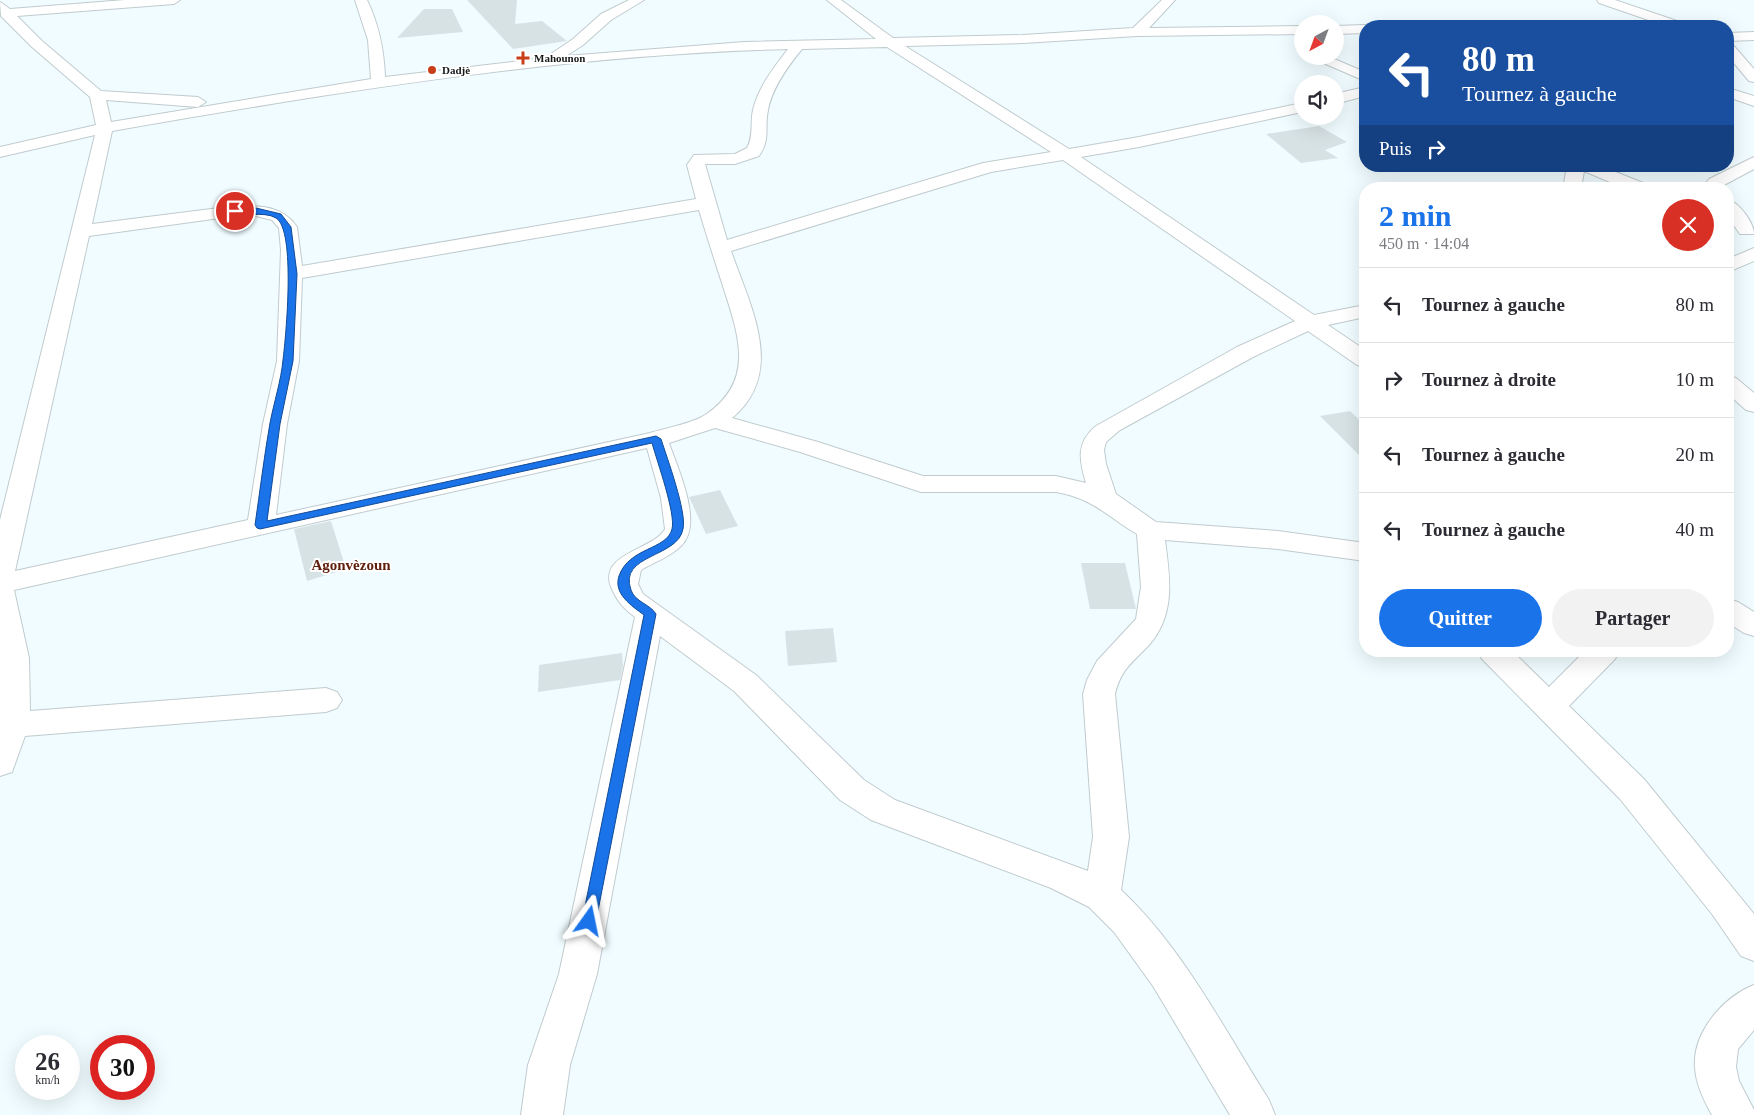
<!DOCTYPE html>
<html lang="fr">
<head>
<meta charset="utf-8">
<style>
	:root { --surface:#fff; --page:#f2f2f3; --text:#2b2b33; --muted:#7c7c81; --line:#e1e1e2; --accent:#1a73e8 }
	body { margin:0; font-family:Georgia,serif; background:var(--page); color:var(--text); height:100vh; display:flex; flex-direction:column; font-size:19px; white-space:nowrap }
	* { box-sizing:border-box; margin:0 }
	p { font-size:16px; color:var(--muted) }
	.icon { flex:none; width:28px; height:28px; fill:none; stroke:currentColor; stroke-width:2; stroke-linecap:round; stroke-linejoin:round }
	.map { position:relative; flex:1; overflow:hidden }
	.drawer { position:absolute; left:1359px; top:182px; width:375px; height:475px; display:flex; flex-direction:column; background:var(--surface); border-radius:20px; box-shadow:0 5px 20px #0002 }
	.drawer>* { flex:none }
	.top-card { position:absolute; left:1359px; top:20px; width:375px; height:152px; border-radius:20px; box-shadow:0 5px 20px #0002; background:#1a4fa0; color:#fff; overflow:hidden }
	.needle { width:32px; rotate:221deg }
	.buttons { position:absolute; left:1294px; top:15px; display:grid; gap:10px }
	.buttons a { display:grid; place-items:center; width:50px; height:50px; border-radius:50%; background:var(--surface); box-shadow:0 5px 20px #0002; font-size:25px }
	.speed { position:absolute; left:15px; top:1035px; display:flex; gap:10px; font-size:25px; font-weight:700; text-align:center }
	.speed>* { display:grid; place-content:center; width:65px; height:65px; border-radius:50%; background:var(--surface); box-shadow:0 5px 20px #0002; line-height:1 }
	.speed small { font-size:12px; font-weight:400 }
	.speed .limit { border:8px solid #d22; background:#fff; color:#111 }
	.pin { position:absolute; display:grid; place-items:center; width:42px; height:42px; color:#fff; margin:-21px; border:2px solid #fff; border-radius:50%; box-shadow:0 1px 5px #0007 }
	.me { position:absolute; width:55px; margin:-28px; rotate:12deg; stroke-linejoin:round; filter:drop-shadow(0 0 4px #0008) }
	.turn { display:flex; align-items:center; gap:18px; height:105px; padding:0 20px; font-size:22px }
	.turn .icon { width:65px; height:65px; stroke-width:2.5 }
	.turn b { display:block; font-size:35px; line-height:42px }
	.then { display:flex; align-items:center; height:48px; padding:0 20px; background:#0003; gap:10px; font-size:19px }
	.round { display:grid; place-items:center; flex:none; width:52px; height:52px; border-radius:26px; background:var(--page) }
	.head { display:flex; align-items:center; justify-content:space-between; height:85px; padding:0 20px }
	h1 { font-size:30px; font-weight:700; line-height:38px; color:var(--accent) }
	.button { display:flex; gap:10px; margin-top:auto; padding:10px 20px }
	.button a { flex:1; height:58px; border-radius:30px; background:var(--accent); color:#fff; font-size:20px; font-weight:700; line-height:58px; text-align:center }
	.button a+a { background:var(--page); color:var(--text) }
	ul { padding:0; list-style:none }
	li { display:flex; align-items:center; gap:15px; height:75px; padding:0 20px; border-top:1px solid var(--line) }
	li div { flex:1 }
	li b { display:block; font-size:19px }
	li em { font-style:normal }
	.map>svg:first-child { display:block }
</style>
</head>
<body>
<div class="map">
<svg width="1754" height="1115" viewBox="0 0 1754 1115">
	<rect width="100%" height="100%" fill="#f0fcff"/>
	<path fill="#d7e2e5" d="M467,0h50l-2,24 27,-3 25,20 -54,8z
		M424,9h28l11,23 -66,6z
		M1319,126l28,16 -22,8 13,8 -37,5 -35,-29z
		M1350,411l15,14v36l-45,-45z
		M720,490l18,36 -32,8 -17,-37z
		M331,521l15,48 -39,12 -13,-52z
		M1081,563h44l11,46h-46z
		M833,628l4,34 -49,4 -3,-35z
		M622,653l1,13 -3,14 -82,12 1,-27z"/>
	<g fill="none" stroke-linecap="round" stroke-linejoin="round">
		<defs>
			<path id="minor" d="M125,0h55l-6,4 -157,12 25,25 59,50 97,6 8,5 -8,5 -92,-7 5,22 260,-43 -3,-39 -13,-40h12c12,25 17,49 18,77l160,-19 28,-19 28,-25 28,-14h15l-33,20 -28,25 -17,11 178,-14 132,-3 -49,-39h14l52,38 130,-3 110,-7 29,-28h13l-26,28 153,-2v8l-165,2 -114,7 -118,3 164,103 70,-12 163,-34v9l-163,35 -58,10 233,158 51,-10v12l-37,8 37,25v17l-8,-2 -49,-34 -55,26 -133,73 -14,12 -2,8 2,14 10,30 40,28 122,9 87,12v18l-87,-12 -113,-9c5,38 11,74 -16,105 -17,18 -28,24 -34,49l14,143 -8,53c62,58 103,139 148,210l6,15h-45l-77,-129 -39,-54 -25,-25 -38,-19 -180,-68 -31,-20 -106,-109 -74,-55 -63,338 -27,91 -7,50h-42l7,-50 31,-91 76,-357c-12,-9 -18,-16 -24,-30 -13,-34 43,-37 54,-58l-4,-31 -14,-50 -633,142 15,68 1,53 296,-23 11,4 5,8 -5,8 -11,4 -301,24 -13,36 -12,4v-256l95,-385 -95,22v-10l96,-22 -6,-28 -58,-50 -31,-31 -1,-14 10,7zM887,47l164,105 -68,11 -256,77 -22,-76h30l24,-8c12,-18 5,-27 9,-46 4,-22 20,-44 34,-61zM788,49c-14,18 -30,39 -35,61 -3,13 1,26 -6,38l-12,6 -41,1 -7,10 9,34 -394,67 -5,-39c-15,-22 -37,-21 -62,-21l-143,18 20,-93c223,-39 449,-76 676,-82zM1063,160l232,161 -58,26 -141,79c-20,16 -17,34 -10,57l-30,-7h-133l-105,-34 -86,-24c55,-46 18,-112 -1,-167l260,-79zM699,210c7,24 15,48 23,73 15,48 35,95 -14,130 -13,10 -42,15 -58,20l-374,82 11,-91 12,-63 3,-83zM235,216h21l16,4 7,8 2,22 -4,111 -14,63 -15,96 -233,51 74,-335zM715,428l85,24 121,40h135c39,7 50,24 81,42l4,53 -5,32 -39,42 -10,19 -4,14 10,143 -5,34 -193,-71 -31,-20 -108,-105 -113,-81 -5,-10 3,-14c13,-8 29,-13 40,-24 23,-22 -3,-77 -12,-103z
				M1597,0h18l68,23 2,3h-19l-67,-23z
				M1365,25l5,1h-5v7l-30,1v-8z
				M1754,32v8l-26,1v-8z
				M1728,44l5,1 21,24v13l-5,-1 -21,-25z
				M1307,56h20l38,16v9z
				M1365,87v9l-30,8v-10z
				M1728,88l26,8v10l-26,-9z
				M1754,157v12l-30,16 1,4h-18l-1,-6 3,-4z
				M1567,166h34l47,19 3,4h-25l-42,-18 -3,18h-18z
				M1728,200c11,2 26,23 26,34h-14l-12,-17z
				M1754,248v13l-26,11v-13z
				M1728,376l8,2 18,15v19l-8,-2 -18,-16z
				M1728,599l10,3 16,10v24l-10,-3 -16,-10z
				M1478,651h34l37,36 36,-36h34l-4,8 -46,47 75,73 110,135v47l-13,-5 -29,-42 -92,-115 -138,-140z
				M1754,985v45l-16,19 -2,18 3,14 15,29v5h-42c-8,-14 -16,-31 -17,-47 -3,-35 28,-71 59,-83z"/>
		</defs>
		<use href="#minor" stroke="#c0cbce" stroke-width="2"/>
		<use href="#minor" fill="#fff" fill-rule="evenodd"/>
	</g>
	<path fill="#1a73e8" stroke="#114b97" d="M256,208l25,6 10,13 6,47 -4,87 -13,63 -13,97 389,-85 5,3c6,19 26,73 22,90 -5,29 -65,25 -52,61 4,12 19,14 25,24l-61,312 -6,2 -5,-2 -2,-5 62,-306c-12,-9 -31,-21 -25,-39 10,-29 48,-26 53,-47 4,-15 -15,-68 -20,-86l-392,86 -3,-1 -2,-3c5,-34 9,-68 15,-102 4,-21 11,-42 13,-63 3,-24 13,-130 -7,-142 -13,-8 -34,1 -45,-7l4,-2z"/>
	<g fill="#c73e19" stroke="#fff" stroke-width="2">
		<path d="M520.5 50.5h5v5h5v5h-5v5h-5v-5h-5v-5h5z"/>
		<circle cx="432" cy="70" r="5"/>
	</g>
	<g text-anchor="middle" stroke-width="4" stroke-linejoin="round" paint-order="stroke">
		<g font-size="11" font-weight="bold" fill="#15191a" stroke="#fff" text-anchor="start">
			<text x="534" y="62">Mahounon</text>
			<text x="442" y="74">Dadjè</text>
		</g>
		<g font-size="15" font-weight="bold" fill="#5f1d0c" stroke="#fff">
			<text x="351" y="570">Agonvèzoun</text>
		</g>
	</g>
</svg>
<div class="buttons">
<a><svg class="needle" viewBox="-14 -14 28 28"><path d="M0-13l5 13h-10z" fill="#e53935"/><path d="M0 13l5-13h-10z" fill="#7c7c81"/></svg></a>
<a><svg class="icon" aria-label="sound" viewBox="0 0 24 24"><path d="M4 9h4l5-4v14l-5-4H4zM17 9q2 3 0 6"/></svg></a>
</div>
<div class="speed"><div>26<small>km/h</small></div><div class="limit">30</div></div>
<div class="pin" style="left:235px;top:211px;background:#d93025"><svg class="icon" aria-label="arrive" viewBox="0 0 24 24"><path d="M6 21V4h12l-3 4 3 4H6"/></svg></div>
<svg class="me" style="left:589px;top:921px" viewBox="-20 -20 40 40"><path d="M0-17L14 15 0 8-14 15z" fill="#1a73e8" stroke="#fff" stroke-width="4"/></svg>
<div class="top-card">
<div class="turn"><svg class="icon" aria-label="left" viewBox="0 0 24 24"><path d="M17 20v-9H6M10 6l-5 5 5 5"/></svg><div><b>80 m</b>Tournez à gauche</div></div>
<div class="then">Puis<svg class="icon" aria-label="right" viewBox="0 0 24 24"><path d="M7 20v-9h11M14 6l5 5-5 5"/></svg></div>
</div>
<section class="drawer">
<div class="head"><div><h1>2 min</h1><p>450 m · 14:04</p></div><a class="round" style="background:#d93025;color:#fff"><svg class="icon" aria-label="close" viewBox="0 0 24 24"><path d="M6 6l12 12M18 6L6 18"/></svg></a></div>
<ul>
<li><svg class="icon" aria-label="left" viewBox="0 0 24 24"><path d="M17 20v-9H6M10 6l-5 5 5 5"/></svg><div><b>Tournez à gauche</b></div><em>80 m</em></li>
<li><svg class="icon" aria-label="right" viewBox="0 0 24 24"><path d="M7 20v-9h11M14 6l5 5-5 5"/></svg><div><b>Tournez à droite</b></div><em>10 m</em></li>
<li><svg class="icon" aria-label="left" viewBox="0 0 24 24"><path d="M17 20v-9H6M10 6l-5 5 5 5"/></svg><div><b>Tournez à gauche</b></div><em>20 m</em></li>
<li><svg class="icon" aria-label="left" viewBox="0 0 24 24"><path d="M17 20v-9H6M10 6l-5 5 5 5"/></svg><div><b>Tournez à gauche</b></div><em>40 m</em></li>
</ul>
<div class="button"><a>Quitter</a><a>Partager</a></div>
</section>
</div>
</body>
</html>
